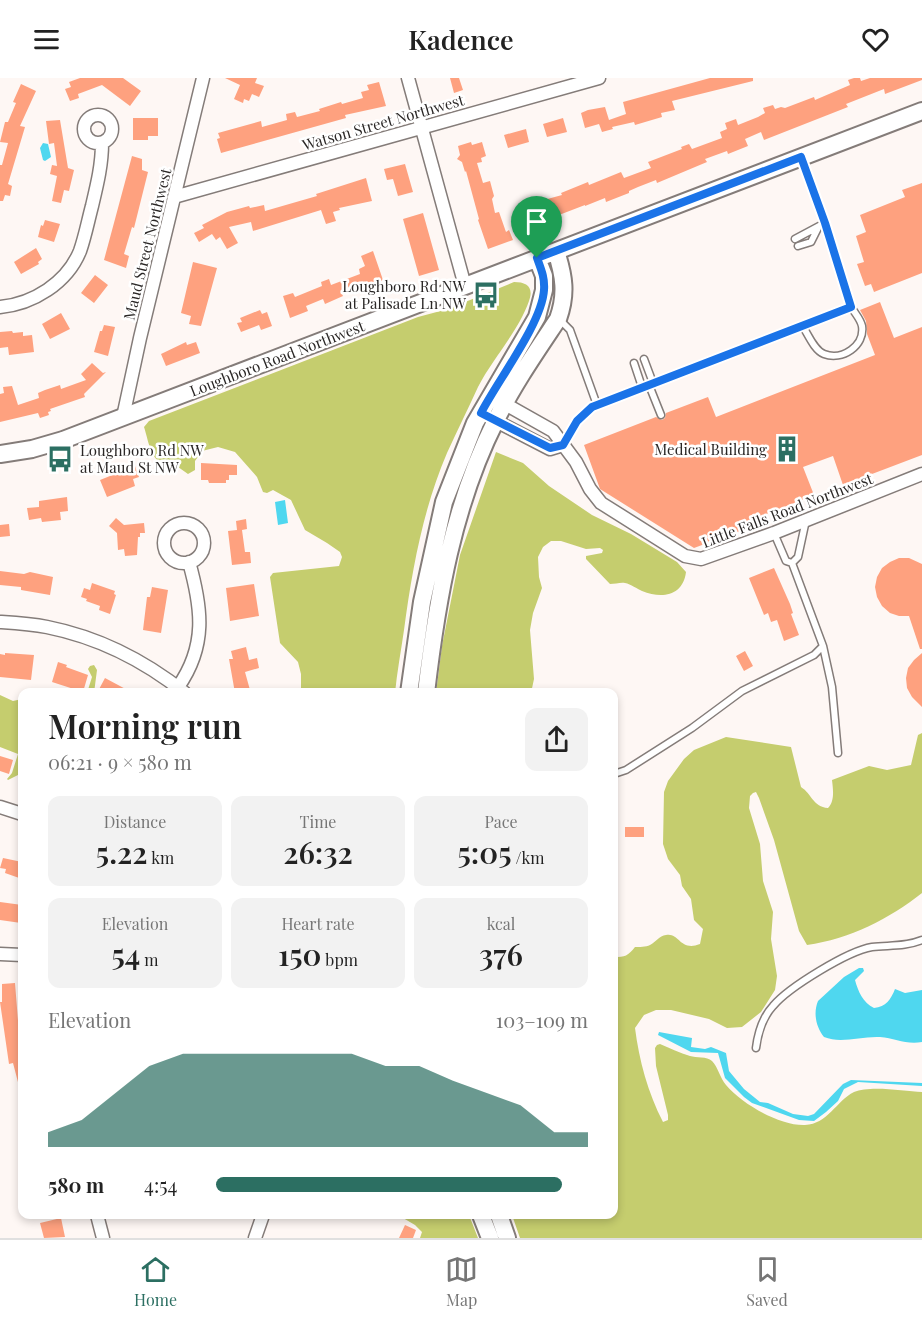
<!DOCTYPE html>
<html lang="en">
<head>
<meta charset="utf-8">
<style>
	body { margin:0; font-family:"Playfair Display",serif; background:#f2f2f2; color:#222; height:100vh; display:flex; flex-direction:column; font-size:22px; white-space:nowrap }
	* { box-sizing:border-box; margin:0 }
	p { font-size:20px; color:#767676 }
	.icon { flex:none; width:33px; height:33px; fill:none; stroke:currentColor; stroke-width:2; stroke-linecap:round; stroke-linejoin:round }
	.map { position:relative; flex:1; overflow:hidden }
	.drawer { position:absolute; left:18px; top:610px; width:600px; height:531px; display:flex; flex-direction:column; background:#fff; border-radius:12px; box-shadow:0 3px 9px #0003 }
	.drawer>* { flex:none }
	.pin { position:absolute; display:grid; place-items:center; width:51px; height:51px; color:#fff; margin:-62px -26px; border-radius:50% 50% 50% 0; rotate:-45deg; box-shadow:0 0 6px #0007 }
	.pin .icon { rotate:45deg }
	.round { display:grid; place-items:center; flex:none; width:63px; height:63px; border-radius:12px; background:#f2f2f2 }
	.headline { display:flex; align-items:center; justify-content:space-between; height:102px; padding:0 30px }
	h1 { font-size:33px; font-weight:600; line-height:45px }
	.metrics { display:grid; grid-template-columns:repeat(3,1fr); gap:9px; height:102px; padding:6px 30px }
	.metrics div { display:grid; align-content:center; border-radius:12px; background:#f2f2f2; text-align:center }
	.metrics b { font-size:30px; font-weight:600 }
	.metrics small { font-size:16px; font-weight:400 }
	.metrics p { font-size:16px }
	.chart { height:168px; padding:12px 30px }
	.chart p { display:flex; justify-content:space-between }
	.chart svg { width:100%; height:108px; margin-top:6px; fill:#2c6f62; opacity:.7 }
	ul { padding:0 30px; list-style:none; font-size:20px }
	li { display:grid; grid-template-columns:96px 72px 1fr; align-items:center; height:45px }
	li i { height:15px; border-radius:8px; background:#2c6f62 }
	header { display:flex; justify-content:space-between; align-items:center; height:78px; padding:0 30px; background:#fff; font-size:27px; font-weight:600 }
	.dock { display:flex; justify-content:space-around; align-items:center; height:84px; border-top:2px solid #e0e0e0; background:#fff; font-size:16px; color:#767676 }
	.dock a { display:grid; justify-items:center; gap:3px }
	.dock .selected { color:#2c6f62 }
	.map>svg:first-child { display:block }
</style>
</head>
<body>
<header><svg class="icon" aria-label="menu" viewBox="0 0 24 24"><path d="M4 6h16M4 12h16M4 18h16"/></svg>Kadence<svg class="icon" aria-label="heart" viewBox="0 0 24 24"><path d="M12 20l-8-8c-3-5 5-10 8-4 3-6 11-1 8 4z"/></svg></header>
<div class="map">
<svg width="922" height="1160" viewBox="0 0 922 1160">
	<rect width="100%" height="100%" fill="#fef7f4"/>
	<path fill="#c5cd6e" d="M514,204C527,204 534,209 529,223C518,254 493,280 478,309C468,331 457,353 447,375C423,431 412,492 404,552C401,573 397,594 395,615H301V596L298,584L280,565L270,499L273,495L339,488L342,479L340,474L327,465L305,452L291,422L273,412L267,415L263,414L257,399L235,374L218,369L202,373L195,383V392L188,396L171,384L162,386C150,379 148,361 144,349L149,343L418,239L448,231Z
		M496,374L523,385L549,408L592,437L631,456L677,484L686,494C683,518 662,521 642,513C637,511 631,506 625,505C621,504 615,506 610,506L586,481V478L602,475L603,472L600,470L586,471L561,463H551L543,469L538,479L539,499L542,510L533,535L530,552L534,601L531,615H436L442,568L460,477Z
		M94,587L97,592L94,615H87L92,599L88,591L90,588Z
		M0,617L13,623L22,621V695L8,702L7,701L12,695L18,676L0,669Z
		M922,655V815C889,841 850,861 807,867L799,853L774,762L759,720L756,714L753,715L750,718L749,730L760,766L763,803L773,834L771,861L777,898L775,912L761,934L742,949L727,950L709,941L671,932H656L644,937L635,950C639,982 648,1015 663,1044L668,1042V1037L656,988L655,970L657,967L660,966C670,970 680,975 690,978C696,980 707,978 712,983C718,989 720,1000 726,1007C742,1026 780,1048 805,1047C828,1046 836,1023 854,1014C870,1007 904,1013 922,1014V1160H520L512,1137H614V879C625,879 628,878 635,869C639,869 646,869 650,867C656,864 659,858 666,857C679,854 680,874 700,866L703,851L694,842L691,821L682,808L680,797L668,781L663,766L664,714L668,703L684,681L694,672L726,659L791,669L801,709C812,716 813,729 828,730C835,723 833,711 832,702L869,688L887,692L911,687L918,657Z
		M398,1137H469L478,1160H420L422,1154L415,1147Z"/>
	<path fill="#4fd7ef" d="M43,65L48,66L51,79L45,83L43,82L40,70Z
		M285,422L288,445L278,447L275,424Z
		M859,890H863L864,893L855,902C858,913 863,925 874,930C886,929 891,921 895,911L905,915L922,912V964C906,967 895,960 880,959C861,958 841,966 824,959C816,949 813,935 818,923L844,899Z
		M659,954L692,960L691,969L705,971L711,969L726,975L729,993L744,1011L760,1024L768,1025L793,1036L808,1038L814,1036L843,1006L851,1002L922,1005V1008L858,1004L844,1011L838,1023L826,1034L814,1043L799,1042L752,1025L744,1019L725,1000L718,975L691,974L658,957Z"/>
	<path fill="#fea17f" d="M80,0H123L141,13L130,28L102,7L78,16L79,20L70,23L65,11L71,9L69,4Z
		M225,0H257L255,5L264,8L259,19L252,16L249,23L244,21L243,25L234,21L240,7Z
		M450,0H459L463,12L454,15Z
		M710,0H753V3L672,23L675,32L661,35L662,39L635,47L634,44L612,49L613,51L602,54L599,46L585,50L581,35L588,32L605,29L609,42L626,36L623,24Z
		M854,0H860L861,3L870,0H922V2L885,16L884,11L846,26L848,29L764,62L761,54L745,61L748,68L728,76L727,73L705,81L707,84L657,105L656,102L638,109L629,113V115L606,124L605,120L585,128V127L559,137V139L553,142L528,149L522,128L562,117L561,115L588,104L589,107L621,94L624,100L651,90L648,84L682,71L681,69L689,66L692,71L722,60L720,54L727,51L725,45L736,41L738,47L758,39L765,35L763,30L773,27L775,31L781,29L785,30L814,19L815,22L850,7L848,2Z
		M379,4L386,28L345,37L346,40L221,75L217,61L220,60L218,55L261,43L262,49L287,42L286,36L295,34L297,39L320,33L319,31L341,24L342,26L363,20L361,14L369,12L367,7Z
		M21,6L36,13L20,48L25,49L8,106L12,108L10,118L5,117L3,123H0V87H2L8,65L0,64L5,44H8L16,25L13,24Z
		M133,40H158V58H148V62H133Z
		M563,40L567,54L547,59L543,46Z
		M60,42L68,90L74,92L69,113L64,112L61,125L52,123L57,98L50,96L52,87L57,88L54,65L49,66L46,43Z
		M526,51L529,64L508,70L504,57Z
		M471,64L472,67L482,64L486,78L481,80L482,84L477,85L483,105L490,103L494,118L492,121L495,135L499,134L506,154L509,152L513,162L488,171L478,142L479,141L466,93L465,94L462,84L457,81L460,77L458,68Z
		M132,78L142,81V92L148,94L134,150L132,149L124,176L129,178L126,190L104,182Z
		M405,86L413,114L398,118L393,101L387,102L384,91Z
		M366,100L372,123L339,130L340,132L333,134L336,143L326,146L321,132L253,153L251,144L229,149L238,165L227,171L220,159L216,162L212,156L199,164L194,155L204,150L202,147L227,134L249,128L250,130L264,127L265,133L317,118L316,116Z
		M922,105V195L874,214L871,206L865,208L857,186L864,184L856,158L866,154L860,137L905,119L902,112Z
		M423,135L439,192L419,198L403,141Z
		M45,142L60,146L54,164L38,159L41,147L43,148Z
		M36,170L42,181L38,184L39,186L21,196L14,184Z
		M373,173L383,202L342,216L343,218L325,226L323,221L306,228L308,233L290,240L283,218L293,215L295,219L322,208L321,204L329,201L331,207L360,196L359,191L365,188L361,178Z
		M193,184L217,190L201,248L189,246L191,238L181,235Z
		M95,197L108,207L94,225L81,215Z
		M880,224L894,260L922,249V377L843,407L833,378L803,389L814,417L754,441L756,447L694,470L600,411L584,367L656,339L662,342L665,340L666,335L708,319L716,339L875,277L867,256L866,243L860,232Z
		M260,232L262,236L267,234L272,248L261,252L259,247L241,254L237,245L242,244L240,240Z
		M61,235L70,251L50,261L42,246Z
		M104,247L115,249L108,278L94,274L100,253H102Z
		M12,253L13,255L23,254V258L32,257L34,274L9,277L8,269L0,270V254Z
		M186,264L187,267L196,264L200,275L166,288L161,276Z
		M92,285L103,295L106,294L84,316L85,319L50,331L51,333L48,334L49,337L40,340L38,335L0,344V316L4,315L3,309L12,308L18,327L39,320L38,315L45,312L60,307L61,311L86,302L81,296Z
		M201,385L237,387V397H229V402H226V405H209L208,402H201Z
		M135,388L139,399L133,401L135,408L107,419L100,402Z
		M67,419L68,433L60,434L61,442L42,444L41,440L29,442L27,430L39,429V423Z
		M116,440L124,447L144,445L145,455H140V459H138L137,477L125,478L124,471L118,472L117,455L109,448Z
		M246,441L247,451L242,452L245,474H250L251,485L232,487L228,453L237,452L236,443Z
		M9,446L10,458L0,459V447Z
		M899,480H909L922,486V571H920L909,538H899L890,535L882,528L877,519L875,509L877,499L882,490L890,484Z
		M774,490L790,526L793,535L791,536L799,557L784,563L777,542L771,544L768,535L764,537L749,500Z
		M0,493L24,496L30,494L53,499L50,517L21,512V509L0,507Z
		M92,505L115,513L114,516L116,517L110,536L99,532L100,528L86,523L87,521L81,519L84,510L90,512Z
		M254,506L259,538L230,543L226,510Z
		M152,509L168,512L161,555L143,552L147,519H150Z
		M246,569L249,582L257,580L259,590L245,594L250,612L245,615H235L229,581H233L231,573Z
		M745,573L753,588L744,593L736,578Z
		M5,575L34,577L31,602L0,599V576L5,577Z
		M922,575V629L912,619L907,610L906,600L908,590L914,582Z
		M58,584L67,587L66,589L88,597L83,614L52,604Z
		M105,600L133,615H97Z
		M0,678L13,682L9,696L0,693Z
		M625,749H644V759H625Z
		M3,780L22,784V801L5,795L6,791L0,790Z
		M0,824L22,827L21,845L0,842Z
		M15,905L19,955L22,954V1008H19L13,985L9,986L0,924H2V906Z
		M61,1140L65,1159L44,1160L40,1145Z
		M405,1147L416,1152L413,1160H399Z"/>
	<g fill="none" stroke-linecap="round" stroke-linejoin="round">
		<g stroke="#847c79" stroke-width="9">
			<path id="service" d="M801,79C808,101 817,123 825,144C834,171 841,198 849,224C852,233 860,239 862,248C865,268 842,283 824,276C814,272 808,256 802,247
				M795,161L825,145
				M798,168L811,164L818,150
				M559,241L570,252L597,327
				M644,281L653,305
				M634,285L642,309
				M649,307L661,337
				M563,367L577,343L592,329L851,229
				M774,455L786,483L792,485L798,479L806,442
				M823,568L832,609L838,675
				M614,696L626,692L692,650L742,613L814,577L823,568L792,485
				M756,970C758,954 762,940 773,928C789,909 848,873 872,869C889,867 905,869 922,862"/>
		</g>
		<g stroke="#847c79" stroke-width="15">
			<path id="minor" d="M408,0L465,208
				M84 51a14 14 0 1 1 28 0a14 14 0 1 1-28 0Z
				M174,119L599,0
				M0,229C33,226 67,205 80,173C85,159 88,143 92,128C97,107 102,87 102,65
				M498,322L553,353L576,384L590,411L601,425L685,478L701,481L774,455L922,396
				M123,339L140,260L203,0
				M490,340L550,371L563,367
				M164 465a20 20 0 1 1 40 0a20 20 0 1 1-40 0Z
				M0,544C15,545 31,546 47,549C97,559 145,583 185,615
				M178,609C207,568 202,530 189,484
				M0,729L22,736
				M0,876L22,877
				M97,1137L103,1160
				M255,1160L263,1137"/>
		</g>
		<g stroke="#847c79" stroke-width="20">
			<path id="secondary" d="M0,376L32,371L63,362L922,33
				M409,615L422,524L444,424L475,345L537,239L544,212V198L537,180
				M426,615C437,521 453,427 496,342C513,307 536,274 558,241C567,216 564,198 556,173
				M481,1137L490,1160
				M499,1137L507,1160"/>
		</g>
		<use href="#service" stroke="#fff" stroke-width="6"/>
		<use href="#minor" stroke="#fff" stroke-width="12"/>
		<use href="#secondary" stroke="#fff" stroke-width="16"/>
	</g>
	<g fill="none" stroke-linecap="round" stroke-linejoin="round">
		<g stroke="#fff" stroke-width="12">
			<path id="route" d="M801,79L825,145L851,229L592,329L577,343L563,367L550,370L481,335C498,302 542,245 544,212C545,200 541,191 537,180Z"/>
		</g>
		<use href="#route" stroke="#1a73e8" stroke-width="8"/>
	</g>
	<defs>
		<g id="bus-bare" transform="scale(2.07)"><path d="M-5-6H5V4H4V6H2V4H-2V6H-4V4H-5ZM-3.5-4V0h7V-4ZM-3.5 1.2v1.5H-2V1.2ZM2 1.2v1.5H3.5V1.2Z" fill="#2c6f62" stroke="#fff" stroke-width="2.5" paint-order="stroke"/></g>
		<g id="building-bare" transform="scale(2.07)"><path d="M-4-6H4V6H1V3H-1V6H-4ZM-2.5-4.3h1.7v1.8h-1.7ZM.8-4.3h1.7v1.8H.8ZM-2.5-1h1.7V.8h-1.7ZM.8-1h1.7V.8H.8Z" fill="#2c6f62" stroke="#fff" stroke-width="2.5" paint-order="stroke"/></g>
	</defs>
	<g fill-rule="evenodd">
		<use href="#bus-bare" x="486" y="217"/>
		<use href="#building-bare" x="787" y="371"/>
		<use href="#bus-bare" x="60" y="381"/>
	</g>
	<g text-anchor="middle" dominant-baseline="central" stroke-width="5" stroke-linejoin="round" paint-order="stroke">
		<g font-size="15" fill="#2a2726" stroke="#fff">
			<text transform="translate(383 44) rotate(-16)">Watson Street Northwest</text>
			<text transform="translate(147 166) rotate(-76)">Maud Street Northwest</text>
			<text transform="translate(277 280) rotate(-21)">Loughboro Road Northwest</text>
			<text transform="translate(787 432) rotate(-21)">Little Falls Road Northwest</text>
		</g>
		<g font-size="15" fill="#2a2726" stroke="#fff" text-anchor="end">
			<text x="466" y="208">Loughboro Rd NW<tspan x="466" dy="17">at Palisade Ln NW</tspan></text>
			<text x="767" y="371">Medical Building</text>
			<text x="80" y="372" text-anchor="start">Loughboro Rd NW<tspan x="80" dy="17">at Maud St NW</tspan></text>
		</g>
	</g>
</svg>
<div class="pin" style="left:537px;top:180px;background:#1e9e55"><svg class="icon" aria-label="arrive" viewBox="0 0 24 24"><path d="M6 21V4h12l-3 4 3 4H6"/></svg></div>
<section class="drawer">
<div class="headline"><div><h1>Morning run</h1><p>06:21 · 9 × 580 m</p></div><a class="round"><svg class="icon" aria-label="share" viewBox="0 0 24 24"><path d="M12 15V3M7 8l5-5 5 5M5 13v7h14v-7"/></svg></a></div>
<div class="metrics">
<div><p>Distance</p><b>5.22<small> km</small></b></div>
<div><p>Time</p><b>26:32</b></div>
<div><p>Pace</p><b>5:05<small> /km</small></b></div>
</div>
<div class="metrics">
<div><p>Elevation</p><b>54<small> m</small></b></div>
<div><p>Heart rate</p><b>150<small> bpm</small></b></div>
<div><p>kcal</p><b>376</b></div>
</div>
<div class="chart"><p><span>Elevation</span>103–109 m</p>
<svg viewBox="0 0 160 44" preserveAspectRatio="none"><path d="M0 44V38L10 33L20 22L30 11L40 6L50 6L60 6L70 6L80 6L90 6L100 11L110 11L120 17L130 22L140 27L150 38L160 38V44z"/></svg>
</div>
<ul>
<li><b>580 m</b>4:54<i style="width:93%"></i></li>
</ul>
</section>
</div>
<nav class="dock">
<a class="selected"><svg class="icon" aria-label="home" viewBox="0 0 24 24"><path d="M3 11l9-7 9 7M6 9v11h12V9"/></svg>Home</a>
<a><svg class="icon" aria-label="map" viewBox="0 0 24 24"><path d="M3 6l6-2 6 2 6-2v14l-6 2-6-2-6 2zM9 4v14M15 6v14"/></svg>Map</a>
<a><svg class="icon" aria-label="saved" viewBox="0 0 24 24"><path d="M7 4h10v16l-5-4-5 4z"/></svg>Saved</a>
</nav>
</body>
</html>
